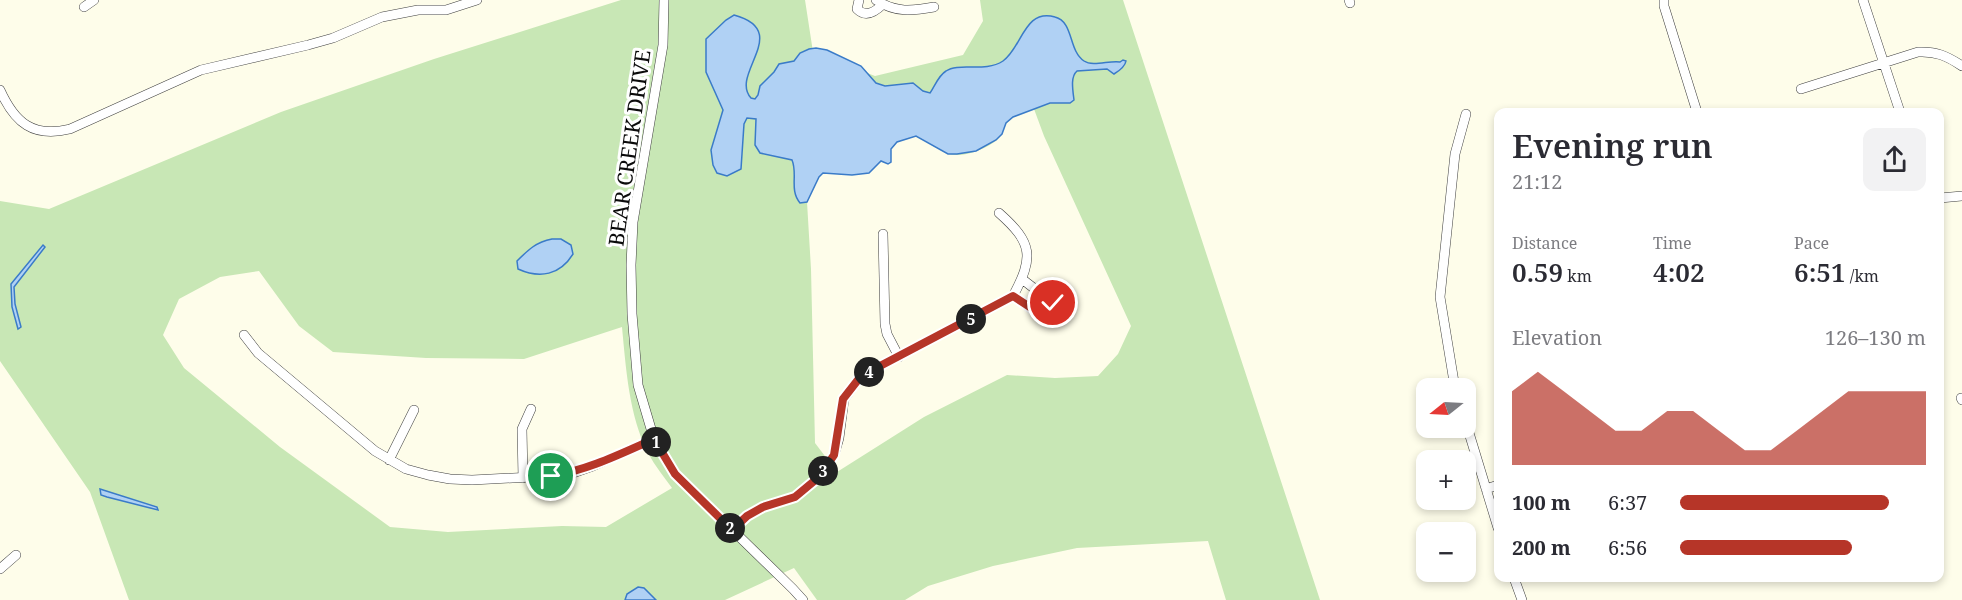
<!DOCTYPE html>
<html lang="en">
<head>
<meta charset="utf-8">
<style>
	body { margin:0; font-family:"Noto Serif",serif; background:#f2f2f3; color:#2b2b33; height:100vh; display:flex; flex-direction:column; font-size:22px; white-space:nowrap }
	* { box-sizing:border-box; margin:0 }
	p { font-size:20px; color:#7c7c81 }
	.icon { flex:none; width:33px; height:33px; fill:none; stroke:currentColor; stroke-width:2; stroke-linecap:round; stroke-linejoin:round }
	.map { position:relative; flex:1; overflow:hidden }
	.sheet { position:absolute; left:1494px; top:108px; width:450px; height:474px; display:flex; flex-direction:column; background:#fff; border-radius:12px; box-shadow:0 3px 9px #0003 }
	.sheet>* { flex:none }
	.needle { width:39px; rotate:252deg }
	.tools { position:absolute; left:1416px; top:378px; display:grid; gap:12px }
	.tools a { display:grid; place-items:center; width:60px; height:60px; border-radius:12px; background:#fff; box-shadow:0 3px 9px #0003; font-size:30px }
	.pin { position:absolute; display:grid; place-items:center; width:51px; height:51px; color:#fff; margin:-26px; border:3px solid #fff; border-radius:50%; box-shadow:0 2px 6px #0007 }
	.km { position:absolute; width:30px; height:30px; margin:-15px; border-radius:50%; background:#222; color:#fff; font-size:16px; line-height:30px; text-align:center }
	.round { display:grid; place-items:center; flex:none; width:63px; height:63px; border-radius:12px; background:#f2f2f3 }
	.overview { display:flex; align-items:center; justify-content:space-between; height:102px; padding:0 18px }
	h1 { font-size:33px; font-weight:600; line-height:45px }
	.stats { display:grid; grid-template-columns:repeat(3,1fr); gap:9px; height:102px; padding:6px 18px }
	.stats div { display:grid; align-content:center }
	.stats b { font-size:26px; font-weight:600 }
	.stats small { font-size:16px; font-weight:400 }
	.stats p { font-size:16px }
	.chart { height:168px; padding:12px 18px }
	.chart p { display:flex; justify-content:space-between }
	.chart svg { width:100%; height:108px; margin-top:6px; fill:#b63528; opacity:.7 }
	ul { padding:0 18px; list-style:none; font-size:20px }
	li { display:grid; grid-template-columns:96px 72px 1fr; align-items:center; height:45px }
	li i { height:15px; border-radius:8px; background:#b63528 }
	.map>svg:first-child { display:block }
</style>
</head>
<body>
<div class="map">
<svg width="1962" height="600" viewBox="0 0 1962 600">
	<rect width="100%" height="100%" fill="#fefdea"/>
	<path fill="#c8e7b5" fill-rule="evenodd" d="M621,0H805L813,52L875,76L963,55L983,21L980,0H1123L1320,600H1226L1208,541L1077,548L993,566L928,586L905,600H817L794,568L725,600H129L90,492L0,361V201L49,209L281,112L434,59ZM1034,109L1044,136L1131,326L1118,354L1098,376L1055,378L1007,375L924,417L837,472L815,443L811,269L807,202L819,177L823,173L852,175L869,173L881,161L888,164L891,162V149L897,142L916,136C926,141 940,151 949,154C964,158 986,149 997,140C1002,135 1002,129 1006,124C1012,115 1025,112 1034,109ZM259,271L299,326L333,352L426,358L524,359L622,327C626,369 629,415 648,453C655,466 664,477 672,488L606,527L562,526L448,532L390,527L280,447L184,368L163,335L179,299L220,277Z"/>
	<path fill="#b0d1f4" stroke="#3a7bc8" stroke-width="1.5" d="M734,15C793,31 729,74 751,98L755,99L758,95L760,86L774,72L779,64L794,61L800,53L809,49L816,48L827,50L861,66L876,83L885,86L913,83L923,91L930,93C935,86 938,76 946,71C959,62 985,73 1003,61C1022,48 1024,8 1055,17C1074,22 1068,50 1084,61C1093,67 1110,60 1120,62L1123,60L1126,61C1125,67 1119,71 1114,74L1107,69L1077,71C1070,77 1073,91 1074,100L1070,103H1050L1013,117L1006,123L1002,134L996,140L976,151L957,154H948L916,136L897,142L891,149V162L888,164L881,161L869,173L852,175L823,173L819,177L807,202L800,203C789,190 798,174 792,160L760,153L755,145L756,119L747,118L744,124L741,169L727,176L717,173L713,165L711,150L723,110L706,72V39L726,20Z
		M552,239H561L571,245L573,254C560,275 540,279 518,269L517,261C528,250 536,242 552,239Z
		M43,245L45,247L14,287L15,304L21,327L18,329L12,307L11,284Z
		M100,489L157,507L158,510L107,497L101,495Z
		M638,587L644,588L656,600H625L627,594Z"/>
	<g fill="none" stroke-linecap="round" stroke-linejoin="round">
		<g stroke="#3e3e3e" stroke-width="10">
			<path id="minor" d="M664,0L663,45L633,222L631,265L632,314L638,385L654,439L675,474L793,589L803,600
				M859,0L857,9C866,18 875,12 883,4
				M876,0C896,13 912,11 934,7
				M1349,0L1350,3
				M1664,0V6L1697,112
				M1863,0L1900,112
				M84,7L94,0
				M1801,89L1918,52C1936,51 1947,56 1962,66
				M0,90C15,123 33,138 70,129L201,70L308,45L333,38L382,17L418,10H446L477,0
				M1940,198L1962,196
				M883,234L885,324L887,334L899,357
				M1013,296C1024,303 1040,318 1053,313L1055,308L1053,303L1022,279
				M244,335L258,353L375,451L406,469L428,475L450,479L472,480L551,476L573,473L593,466L654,439
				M1455,388L1440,297L1455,154L1466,114
				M1961,398L1962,400
				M1466,423L1498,528
				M389,460L414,410
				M523,478L522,429L531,409
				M1486,489L1498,485
				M732,530L747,516L763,507L795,497L819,477L834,455L839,438L844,399L861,376L1013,296C1034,257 1033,243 999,213
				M0,569L16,555
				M1514,578L1522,600"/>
		</g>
		<use href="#minor" stroke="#fff" stroke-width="9"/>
	</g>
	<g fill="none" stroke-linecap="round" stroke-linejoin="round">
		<g stroke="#fff" stroke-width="12">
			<path id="route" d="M551,476C588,470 620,454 654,439L675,474L732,530L747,516L763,507L795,497L819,477L834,455L843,399L861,376L1013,296L1039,313L1048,315L1053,313L1054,308L1053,303"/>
		</g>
		<use href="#route" stroke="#b63528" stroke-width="8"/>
	</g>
	<g text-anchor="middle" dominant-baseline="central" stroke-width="6" stroke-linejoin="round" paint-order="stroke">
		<g font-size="21" fill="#0b0b0b" stroke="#fff">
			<text transform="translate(629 148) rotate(-82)">BEAR CREEK DRIVE</text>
		</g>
	</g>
</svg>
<div class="tools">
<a><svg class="needle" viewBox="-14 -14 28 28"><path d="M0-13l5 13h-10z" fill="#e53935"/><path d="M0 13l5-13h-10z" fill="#7c7c81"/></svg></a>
<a>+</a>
<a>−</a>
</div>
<div class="pin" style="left:551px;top:476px;background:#1e9e55"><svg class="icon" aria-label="arrive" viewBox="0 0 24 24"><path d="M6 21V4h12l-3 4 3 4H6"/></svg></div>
<div class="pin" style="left:1053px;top:303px;background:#d93025"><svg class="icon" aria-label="check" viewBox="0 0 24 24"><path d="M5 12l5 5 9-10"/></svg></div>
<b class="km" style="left:656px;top:442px">1</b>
<b class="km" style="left:730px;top:528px">2</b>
<b class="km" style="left:823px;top:471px">3</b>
<b class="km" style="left:869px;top:372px">4</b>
<b class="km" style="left:971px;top:319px">5</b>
<section class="sheet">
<div class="overview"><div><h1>Evening run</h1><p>21:12</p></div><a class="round"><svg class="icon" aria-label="share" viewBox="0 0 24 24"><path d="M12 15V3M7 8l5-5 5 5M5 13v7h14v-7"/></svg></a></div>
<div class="stats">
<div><p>Distance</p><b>0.59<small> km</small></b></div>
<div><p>Time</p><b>4:02</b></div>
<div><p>Pace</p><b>6:51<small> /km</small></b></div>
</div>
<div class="chart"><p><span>Elevation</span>126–130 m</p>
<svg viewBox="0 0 160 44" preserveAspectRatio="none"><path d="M0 44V14L10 6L20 14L30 22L40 30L50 30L60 22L70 22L80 30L90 38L100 38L110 30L120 22L130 14L140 14L150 14L160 14V44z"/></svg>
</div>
<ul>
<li><b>100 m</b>6:37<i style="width:85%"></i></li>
<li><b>200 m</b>6:56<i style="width:70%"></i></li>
</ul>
</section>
</div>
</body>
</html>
